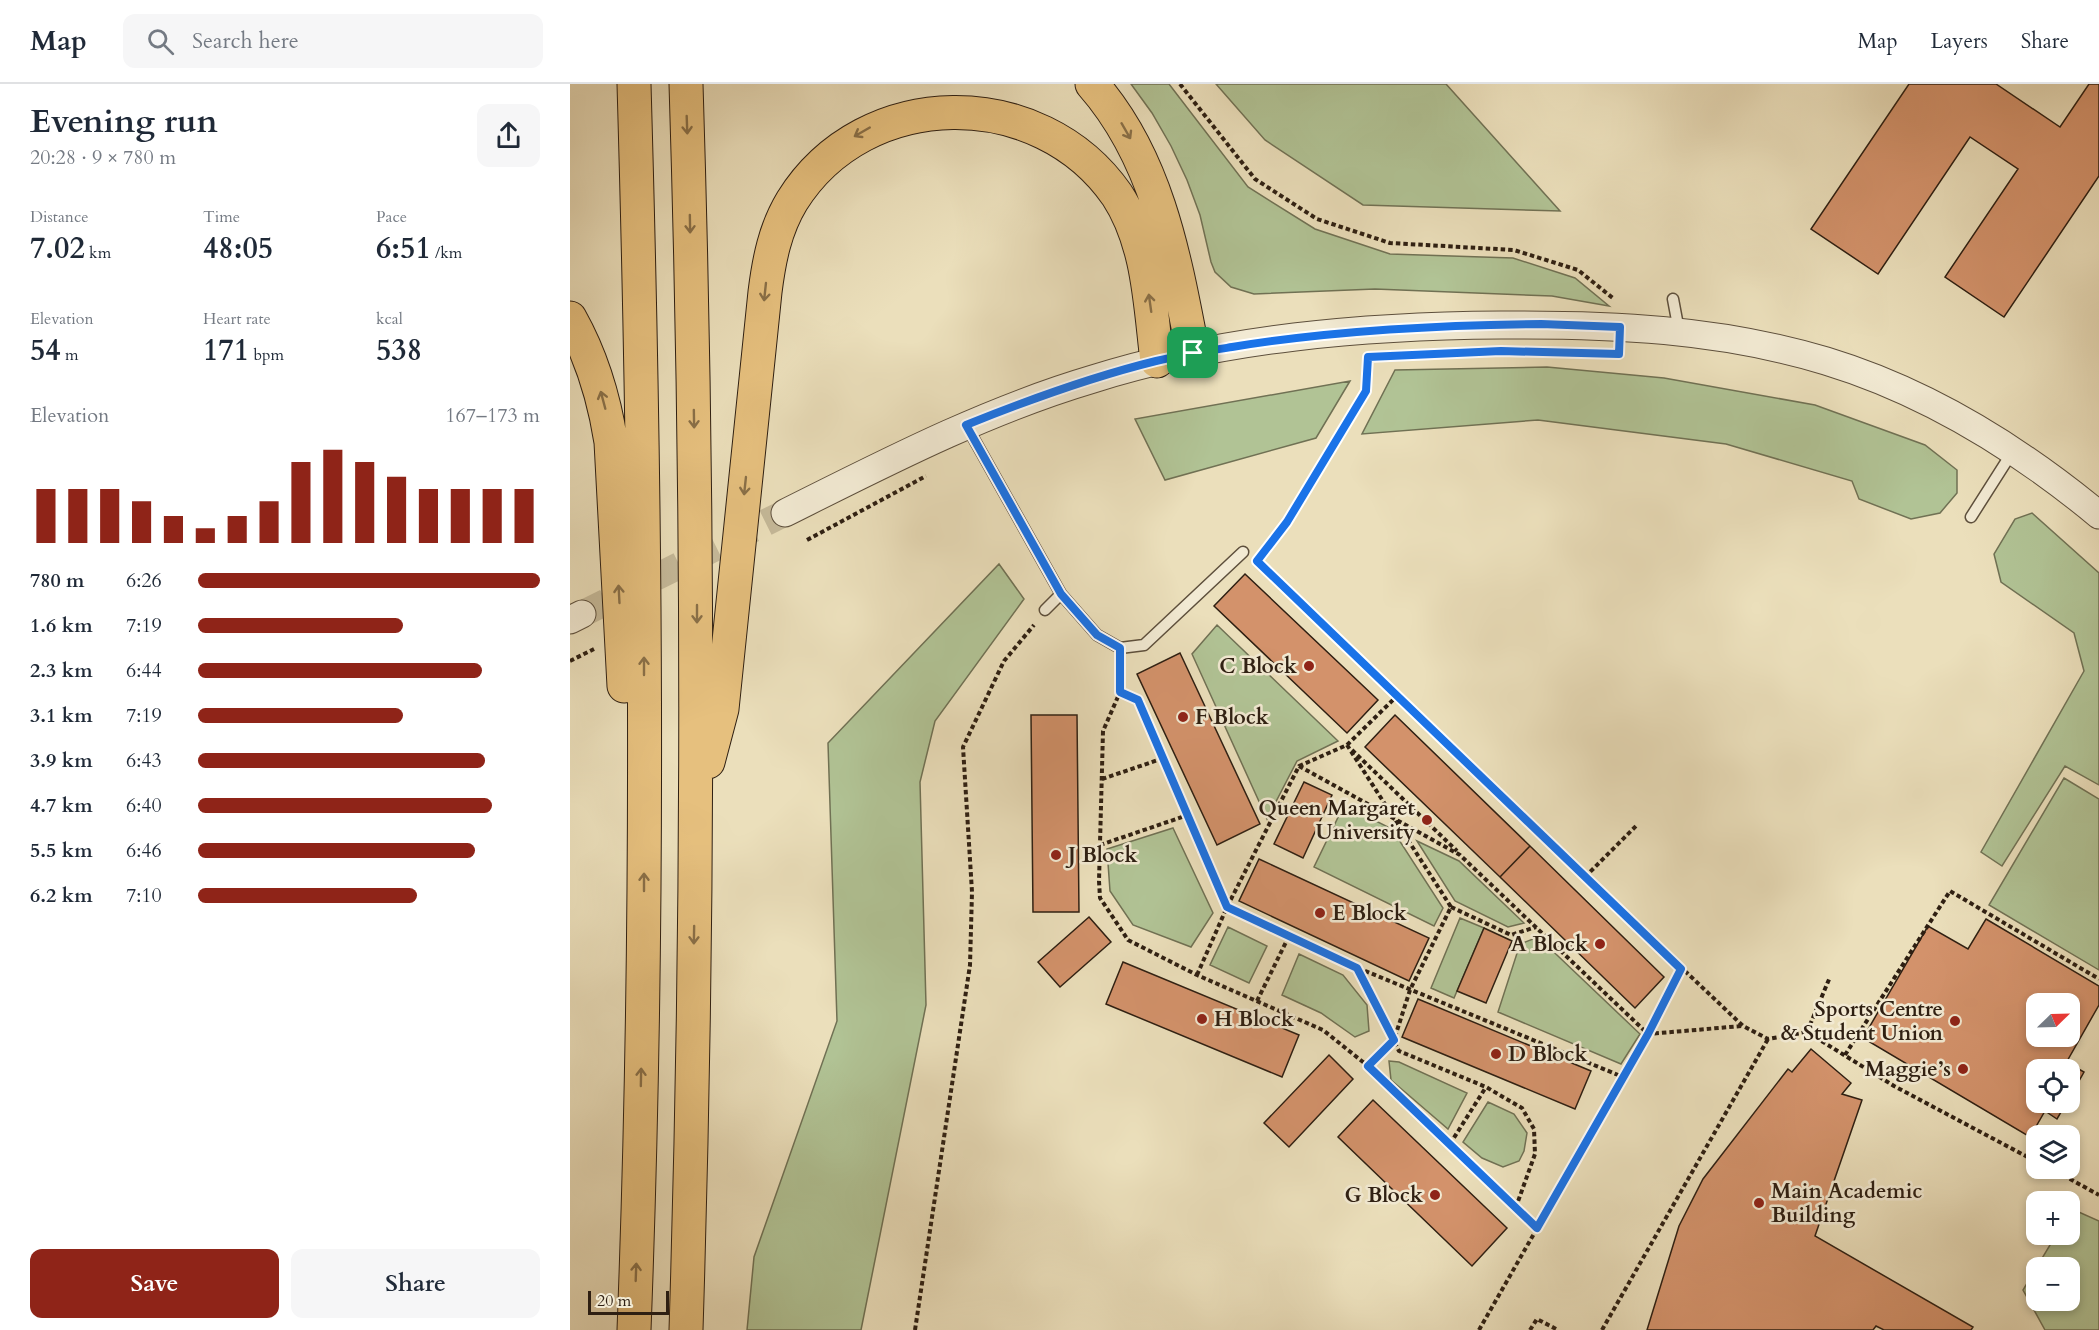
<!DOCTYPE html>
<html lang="en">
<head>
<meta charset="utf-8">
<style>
	body { margin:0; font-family:Cardo,serif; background:#f6f6f7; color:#1f2937; height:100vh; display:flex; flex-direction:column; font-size:22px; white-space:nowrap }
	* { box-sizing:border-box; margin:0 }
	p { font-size:20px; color:#747a83 }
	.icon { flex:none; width:33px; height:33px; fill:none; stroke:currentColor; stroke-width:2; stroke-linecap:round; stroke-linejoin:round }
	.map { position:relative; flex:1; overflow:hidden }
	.drawer { display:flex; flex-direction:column; background:#fff; width:570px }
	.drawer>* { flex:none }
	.needle { width:39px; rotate:67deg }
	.fabs { position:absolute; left:1456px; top:909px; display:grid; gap:12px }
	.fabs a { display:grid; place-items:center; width:54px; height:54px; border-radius:12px; background:#fff; box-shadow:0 3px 9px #0003; font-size:30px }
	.scale { position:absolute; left:18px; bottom:15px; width:81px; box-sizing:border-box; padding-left:6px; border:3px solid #2e1f12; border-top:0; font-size:16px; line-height:21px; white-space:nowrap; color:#2e1f12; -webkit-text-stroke:4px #f2ead3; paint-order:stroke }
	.pin { position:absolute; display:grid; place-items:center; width:51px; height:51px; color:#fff; margin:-26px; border-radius:12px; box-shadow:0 3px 9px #0006 }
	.round { display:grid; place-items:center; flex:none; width:63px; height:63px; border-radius:12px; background:#f6f6f7 }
	.summary { display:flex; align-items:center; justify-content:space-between; height:102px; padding:0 30px }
	h1 { font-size:33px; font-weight:800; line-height:45px }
	.figures { display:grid; grid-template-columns:repeat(3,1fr); gap:9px; height:102px; padding:6px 30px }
	.figures div { display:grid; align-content:center }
	.figures b { font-size:30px; font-weight:800 }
	.figures small { font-size:16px; font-weight:400 }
	.figures p { font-size:16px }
	.chart { height:168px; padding:12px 30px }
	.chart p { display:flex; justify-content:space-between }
	.chart svg { width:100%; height:108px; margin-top:6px; stroke:#8f2418; stroke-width:6 }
	.primary-button { display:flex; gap:12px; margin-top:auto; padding:12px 30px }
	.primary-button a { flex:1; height:69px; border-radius:12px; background:#8f2418; color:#fff; font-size:24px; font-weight:800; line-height:69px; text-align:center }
	.primary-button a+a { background:#f6f6f7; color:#1f2937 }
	ul { padding:0 30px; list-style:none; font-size:20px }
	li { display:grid; grid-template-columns:96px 72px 1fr; align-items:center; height:45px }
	li i { height:15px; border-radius:8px; background:#8f2418 }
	header { display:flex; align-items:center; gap:36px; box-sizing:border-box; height:84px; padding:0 30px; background:#fff; border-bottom:2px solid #e0e1e3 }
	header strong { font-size:28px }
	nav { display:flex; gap:33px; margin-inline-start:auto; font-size:21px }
	.search { width:420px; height:54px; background:#f6f6f7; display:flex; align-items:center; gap:15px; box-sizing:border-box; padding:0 21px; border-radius:12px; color:#747a83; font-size:22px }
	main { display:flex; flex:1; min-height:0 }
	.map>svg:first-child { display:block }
</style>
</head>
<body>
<header>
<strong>Map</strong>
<div class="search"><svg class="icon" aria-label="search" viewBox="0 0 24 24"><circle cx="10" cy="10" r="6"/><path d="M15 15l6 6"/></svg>Search here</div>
<nav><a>Map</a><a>Layers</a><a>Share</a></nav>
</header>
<main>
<section class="drawer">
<div class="summary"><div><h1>Evening run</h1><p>20:28 · 9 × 780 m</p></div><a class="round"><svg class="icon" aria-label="share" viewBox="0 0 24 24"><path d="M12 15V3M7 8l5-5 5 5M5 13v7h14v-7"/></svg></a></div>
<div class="figures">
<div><p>Distance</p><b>7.02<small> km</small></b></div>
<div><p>Time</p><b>48:05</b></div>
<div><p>Pace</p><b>6:51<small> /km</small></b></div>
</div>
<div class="figures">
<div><p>Elevation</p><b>54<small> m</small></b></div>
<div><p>Heart rate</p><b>171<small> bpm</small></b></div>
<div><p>kcal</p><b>538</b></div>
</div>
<div class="chart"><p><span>Elevation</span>167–173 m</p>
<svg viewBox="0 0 160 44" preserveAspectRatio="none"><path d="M5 44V22M15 44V22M25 44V22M35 44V27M45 44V33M55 44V38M65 44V33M75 44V27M85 44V11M95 44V6M105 44V11M115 44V17M125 44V22M135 44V22M145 44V22M155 44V22"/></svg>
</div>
<ul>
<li><b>780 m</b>6:26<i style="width:100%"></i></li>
<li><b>1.6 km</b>7:19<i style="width:60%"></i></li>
<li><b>2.3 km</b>6:44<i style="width:83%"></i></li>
<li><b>3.1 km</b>7:19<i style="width:60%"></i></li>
<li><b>3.9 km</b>6:43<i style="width:84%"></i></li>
<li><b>4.7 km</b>6:40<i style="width:86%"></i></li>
<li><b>5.5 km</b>6:46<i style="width:81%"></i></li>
<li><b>6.2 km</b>7:10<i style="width:64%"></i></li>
</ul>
<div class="primary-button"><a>Save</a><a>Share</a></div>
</section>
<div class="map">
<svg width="1529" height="1246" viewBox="0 0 1529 1246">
	<rect width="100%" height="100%" fill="#ebdfbb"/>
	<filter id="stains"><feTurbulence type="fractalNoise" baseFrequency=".00333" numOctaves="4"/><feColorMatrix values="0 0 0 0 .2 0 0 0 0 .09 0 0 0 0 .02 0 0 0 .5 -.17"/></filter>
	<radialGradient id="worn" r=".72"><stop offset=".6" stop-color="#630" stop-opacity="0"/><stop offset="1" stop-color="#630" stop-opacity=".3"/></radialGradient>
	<path fill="#b1c395" stroke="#707154" stroke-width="1.5" fill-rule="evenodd" d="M561,0H599L678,103L745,145L820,170L943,174L1005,194L1039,222L982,212L805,205L684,210L661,203L645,188L641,178L630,131L617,96L601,62L582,29Z
		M646,0H876L990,127L793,121L695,56Z
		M977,283L1094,294L1245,321L1355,361L1387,386V409L1370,429L1341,435L1289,415L1282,397L1156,360L968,336L792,350L825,286Z
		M780,297L746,354L595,396L565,335Z
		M1462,429L1529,489V701L1495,682L1432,782L1411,768L1514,587L1504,549L1431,498L1424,470L1445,435Z
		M429,480L454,515L365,637L350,698L356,921L291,1246H177L184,1173L267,937L258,659Z
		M647,541L768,657L727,677L697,735L622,570Z
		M1494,694L1529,715V886L1419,821Z
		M774,721L822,745L873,824L864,842L744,783Z
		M603,744L643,829L621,863L563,841L540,807L537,765Z
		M847,757L889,777L954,839L938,843L885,817Z
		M890,834L914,844L884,914L861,904Z
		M658,843L697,862L679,899L640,881Z
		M968,853L1070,950L1051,980L928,928L950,860Z
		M729,870L773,891L797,921L799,947L785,953L751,929L712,911Z
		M819,977L829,978L897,1009L878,1045L821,996Z
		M918,1018L944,1030L957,1049L954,1067L949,1077L933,1083L912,1074L893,1058Z
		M1502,1125L1529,1137V1246H1475L1453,1206L1486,1151L1500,1150ZM1467,1184H1500V1216H1467Z"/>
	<path fill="#d3926b" stroke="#2e1f12" stroke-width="1.5" fill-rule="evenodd" d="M1339,0H1426L1490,43L1519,0H1529V92L1434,233L1375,193L1448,85L1400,53L1308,190L1241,145Z
		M675,490L808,616L777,649L644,522Z
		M610,569L690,740L647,761L567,590Z
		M461,631H507L509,828H463Z
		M825,631L960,762L930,793L795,663Z
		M734,698L762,711L733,774L704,760Z
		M960,762L1094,893L1065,924L930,793Z
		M689,775L859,854L839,897L669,817Z
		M519,833L541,858L490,903L468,878Z
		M1416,835L1529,902V921L1492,986H1467V1018H1497L1487,1035L1475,1027L1460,1053L1293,954L1358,842L1398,865ZM1467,920H1500V952H1467Z
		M914,844L942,857L916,919L887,907Z
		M553,878L729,951L712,993L536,920Z
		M848,915L1021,987L1005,1025L832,953Z
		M1241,965L1281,999L1272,1010L1292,1016L1245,1152L1403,1243L1401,1246H1314L1306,1242L1303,1246H1077L1109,1142L1133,1095L1218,985L1222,988Z
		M759,971L783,995L719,1063L694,1039Z
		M1500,980L1514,988L1500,1013V986H1497Z
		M803,1016L937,1144L902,1182L768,1053Z"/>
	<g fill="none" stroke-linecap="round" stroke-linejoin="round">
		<path stroke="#c5b999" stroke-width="27" stroke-dasharray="27 14" stroke-linecap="butt" d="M12,530L215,429"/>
		<g stroke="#5d4f3c" stroke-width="13">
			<path id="service" d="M1103,215L1109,247
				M396,341L491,510L527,551L550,564L574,561L673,468
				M1401,433L1443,367
				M475,526L491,510"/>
		</g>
		<g stroke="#5d4f3c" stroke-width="29">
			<path id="tertiary" d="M215,429C315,379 415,327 523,295C654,254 794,242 931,241C1041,240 1150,245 1256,277C1358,308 1448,364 1529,431
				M0,536L12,530"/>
		</g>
		<g stroke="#2e1f12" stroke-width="35">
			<path id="primary" d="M522,0C588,75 605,175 623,269
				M0,234C22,273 34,313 41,358L54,602
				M138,678L152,625L195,208C199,176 205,145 222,117C295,0 470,0 547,111C579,160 580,220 587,277
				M64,1246C80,831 76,415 64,0
				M116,1246C129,831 129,415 116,0"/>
		</g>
		<path stroke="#2e1f12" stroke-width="4" stroke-dasharray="4.5 3" stroke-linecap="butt" d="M610,0L685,95L747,135L820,159L944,166L1008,186L1044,215
			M237,456L356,392
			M692,471L717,438L797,307L799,281L798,273
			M687,477L826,613L1173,942L1198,955L1237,948L1324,1002L1467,1078
			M0,577L24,565
			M550,583V608L533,647L529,797L530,814L558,856L627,891L753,946L798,982L967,1144
			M550,608L569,616L657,823L787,884L829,967L916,1003L952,1024L964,1045L965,1070L946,1123
			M777,661L881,823L840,906L824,956L798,982
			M782,666L887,767
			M729,682L890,771L1078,950L1172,942
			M532,695L594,674
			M530,761L618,731
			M1015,793L1067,741
			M881,823L941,851L966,843
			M788,884L1053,993
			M627,891L657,823L729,682L777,661L826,613
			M687,917L719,852
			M1237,948L1260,893
			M1275,971L1380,807L1529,895
			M880,1060L916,1003
			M1480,1084L1529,1111
			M345,1246L400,881L402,808L393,663L434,577L464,541
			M909,1246L1078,950L1111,884
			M960,1246L967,1235L988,1246
			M1032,1246L1198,955"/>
		<use href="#service" stroke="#f2ead3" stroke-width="10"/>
		<use href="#tertiary" stroke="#f2ead3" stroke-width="27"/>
		<use href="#primary" stroke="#e6c07e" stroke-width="33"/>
	</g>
	<defs><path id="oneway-shaft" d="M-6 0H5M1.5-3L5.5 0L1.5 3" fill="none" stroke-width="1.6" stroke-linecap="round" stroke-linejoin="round" transform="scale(1.5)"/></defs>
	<g stroke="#8a7048">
		<use href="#oneway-shaft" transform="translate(117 41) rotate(88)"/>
		<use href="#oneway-shaft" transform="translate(556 47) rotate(60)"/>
		<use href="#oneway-shaft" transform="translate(292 48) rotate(150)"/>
		<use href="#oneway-shaft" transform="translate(120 140) rotate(89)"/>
		<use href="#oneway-shaft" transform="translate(195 208) rotate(96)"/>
		<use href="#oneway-shaft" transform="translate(580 219) rotate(-98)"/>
		<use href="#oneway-shaft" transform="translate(33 316) rotate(-105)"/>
		<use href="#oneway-shaft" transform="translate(124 335) rotate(89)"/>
		<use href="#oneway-shaft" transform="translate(175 402) rotate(96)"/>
		<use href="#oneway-shaft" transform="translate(49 510) rotate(-93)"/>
		<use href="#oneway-shaft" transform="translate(127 530) rotate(90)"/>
		<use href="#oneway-shaft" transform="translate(74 582) rotate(-90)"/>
		<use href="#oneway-shaft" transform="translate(74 798) rotate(-90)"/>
		<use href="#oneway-shaft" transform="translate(124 851) rotate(91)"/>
		<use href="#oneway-shaft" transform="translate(71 993) rotate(-89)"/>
		<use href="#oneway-shaft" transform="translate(66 1188) rotate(-88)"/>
	</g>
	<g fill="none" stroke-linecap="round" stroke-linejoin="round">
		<g stroke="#fff" stroke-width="12">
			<path id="route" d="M971,240L1050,243L1049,270L931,267L798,273L796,307L717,438L687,477L1111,885L1078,950L967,1144L798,982L824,956L787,884L657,823L568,616L550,608V564L527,551L491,510L396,341C458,316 521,293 586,277C611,271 637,267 662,263C765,246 868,241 971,240Z"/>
		</g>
		<use href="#route" stroke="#1a73e8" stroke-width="8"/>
	</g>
	<g fill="#8f2418" stroke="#f2ead3" stroke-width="2">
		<circle cx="739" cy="582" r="6"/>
		<circle cx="613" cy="633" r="6"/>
		<circle cx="857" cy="736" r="6"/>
		<circle cx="486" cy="771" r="6"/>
		<circle cx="750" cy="829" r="6"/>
		<circle cx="1030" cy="860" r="6"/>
		<circle cx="632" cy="935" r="6"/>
		<circle cx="1385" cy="937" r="6"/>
		<circle cx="926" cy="970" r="6"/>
		<circle cx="1393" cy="985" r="6"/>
		<circle cx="865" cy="1111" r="6"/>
		<circle cx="1189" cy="1119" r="6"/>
	</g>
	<g text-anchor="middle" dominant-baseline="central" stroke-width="5" stroke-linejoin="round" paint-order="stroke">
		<g font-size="21" font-weight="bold" fill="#2e1f12" stroke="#f2ead3" text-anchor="end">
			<text x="727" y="582">C Block</text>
			<text x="625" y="633" text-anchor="start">F Block</text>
			<text x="845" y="724">Queen Margaret<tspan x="845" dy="24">University</tspan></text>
			<text x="498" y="771" text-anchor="start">J Block</text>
			<text x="762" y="829" text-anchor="start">E Block</text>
			<text x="1018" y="860">A Block</text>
			<text x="1373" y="925">Sports Centre<tspan x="1373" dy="24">&amp; Student Union</tspan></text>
			<text x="644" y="935" text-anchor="start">H Block</text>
			<text x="938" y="970" text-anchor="start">D Block</text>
			<text x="1381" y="985">Maggie’s</text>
			<text x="1201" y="1107" text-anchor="start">Main Academic<tspan x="1201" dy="24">Building</tspan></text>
			<text x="853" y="1111">G Block</text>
		</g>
	</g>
	<rect width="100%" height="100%" filter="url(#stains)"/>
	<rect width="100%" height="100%" fill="url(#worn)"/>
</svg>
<div class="fabs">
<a><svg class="needle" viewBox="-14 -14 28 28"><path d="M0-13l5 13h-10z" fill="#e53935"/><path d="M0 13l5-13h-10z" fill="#747a83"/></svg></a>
<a><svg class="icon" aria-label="locate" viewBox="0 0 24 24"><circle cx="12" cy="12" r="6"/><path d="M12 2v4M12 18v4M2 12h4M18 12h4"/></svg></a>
<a><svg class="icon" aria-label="layers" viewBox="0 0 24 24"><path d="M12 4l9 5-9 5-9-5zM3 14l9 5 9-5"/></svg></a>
<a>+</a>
<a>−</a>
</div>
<div class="scale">20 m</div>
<div class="pin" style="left:623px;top:269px;background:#1e9e55"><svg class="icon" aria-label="arrive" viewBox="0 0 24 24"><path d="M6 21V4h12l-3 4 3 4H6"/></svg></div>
</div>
</main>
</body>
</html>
